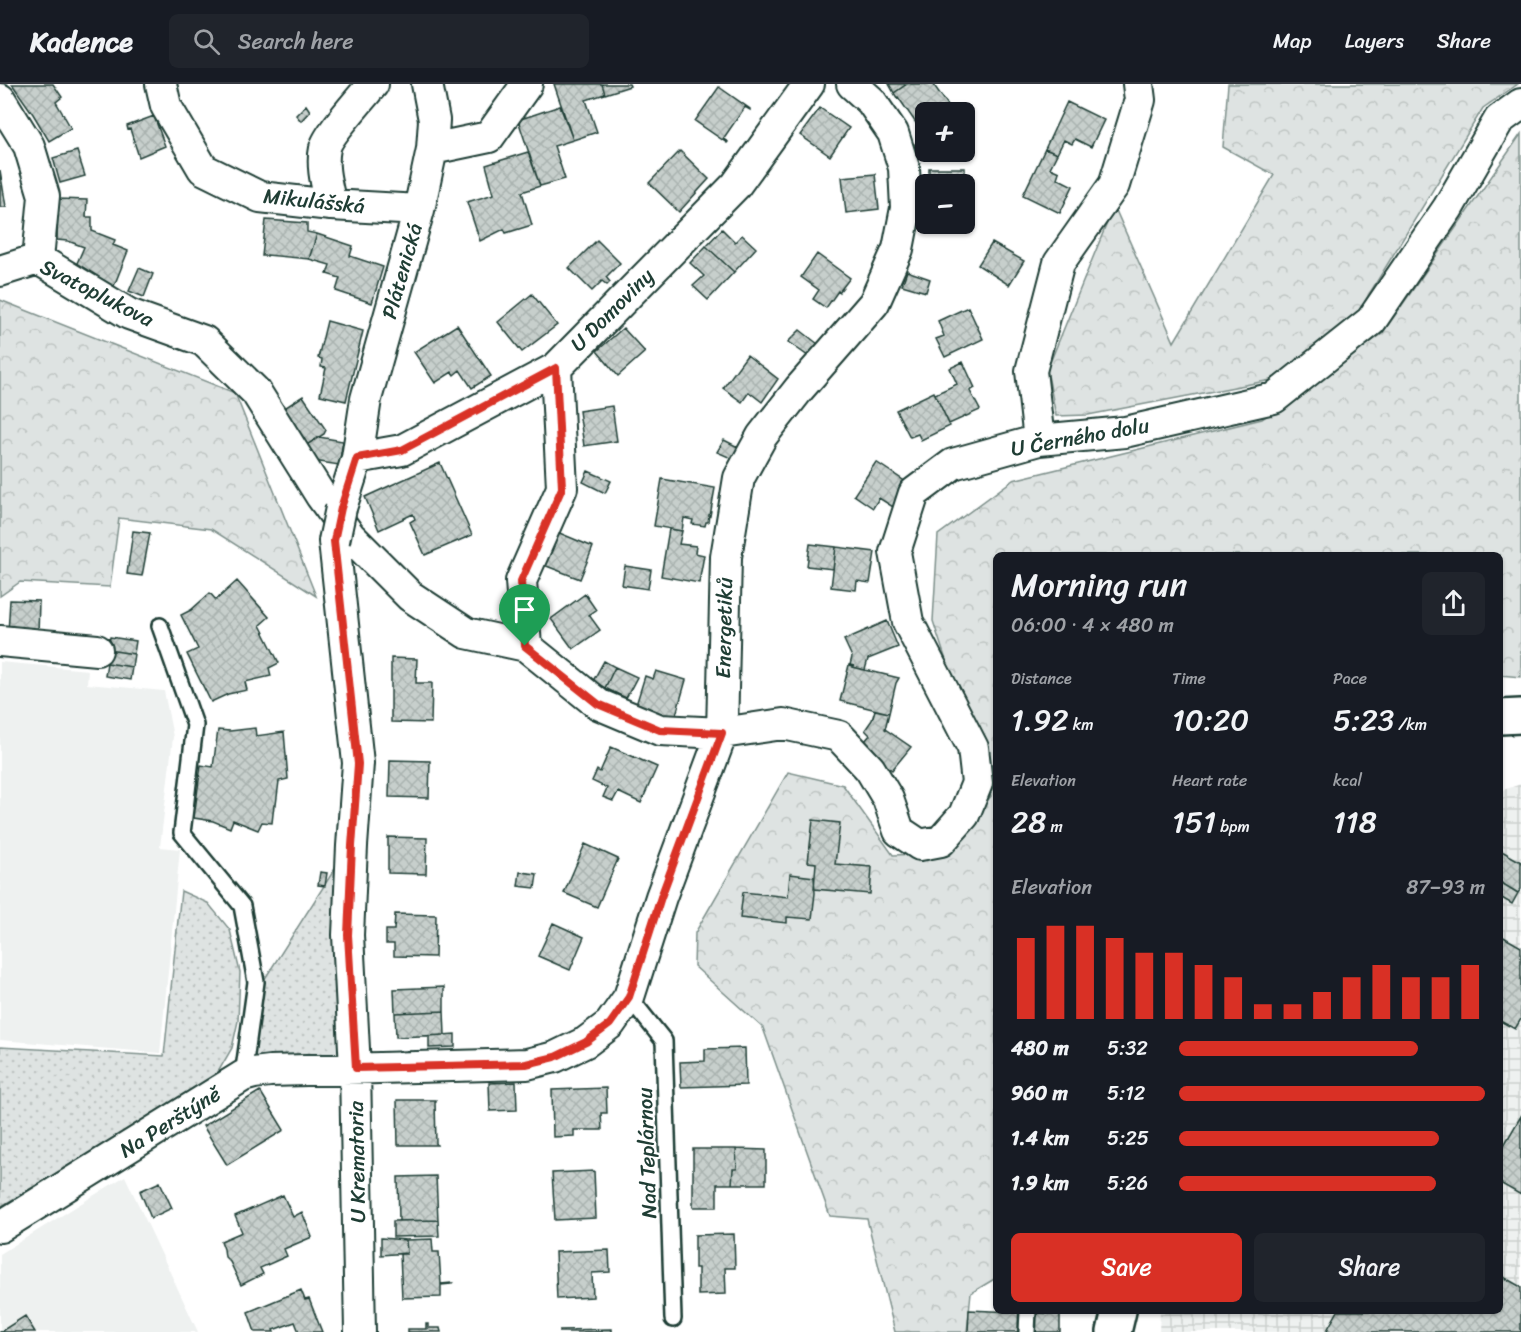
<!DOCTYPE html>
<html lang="en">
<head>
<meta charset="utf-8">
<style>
	body { margin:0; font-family:Sriracha,sans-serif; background:#20242c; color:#f1f3f6; height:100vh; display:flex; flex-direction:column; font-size:22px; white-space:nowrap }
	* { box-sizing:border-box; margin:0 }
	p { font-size:20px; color:#9ea1a6 }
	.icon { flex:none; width:33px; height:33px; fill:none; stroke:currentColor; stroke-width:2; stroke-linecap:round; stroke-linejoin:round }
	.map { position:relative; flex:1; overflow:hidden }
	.panel { position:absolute; left:993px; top:468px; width:510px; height:762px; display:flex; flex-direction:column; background:#171b24; border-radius:9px; box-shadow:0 2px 4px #0004 }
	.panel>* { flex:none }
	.fabs { position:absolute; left:915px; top:18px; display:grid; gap:12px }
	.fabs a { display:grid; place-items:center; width:60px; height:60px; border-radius:9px; background:#171b24; box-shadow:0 2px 4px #0004; font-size:30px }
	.pin { position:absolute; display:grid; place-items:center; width:51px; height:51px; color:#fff; margin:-62px -26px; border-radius:50% 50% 50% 0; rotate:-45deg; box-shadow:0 0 6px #0007 }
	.pin .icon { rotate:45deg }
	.round { display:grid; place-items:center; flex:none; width:63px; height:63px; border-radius:9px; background:#20242c }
	.summary { display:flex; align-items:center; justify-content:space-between; height:102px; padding:0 18px }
	h1 { font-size:33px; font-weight:600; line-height:45px }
	.metrics { display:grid; grid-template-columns:repeat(3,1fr); gap:9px; height:102px; padding:6px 18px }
	.metrics div { display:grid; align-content:center }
	.metrics b { font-size:30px; font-weight:600 }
	.metrics small { font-size:16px; font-weight:400 }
	.metrics p { font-size:16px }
	.chart { height:168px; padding:12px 18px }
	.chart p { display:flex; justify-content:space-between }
	.chart svg { width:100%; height:108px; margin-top:6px; stroke:#d93025; stroke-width:6 }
	.action { display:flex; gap:12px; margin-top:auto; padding:12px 18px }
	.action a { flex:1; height:69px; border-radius:9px; background:#d93025; color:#fff; font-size:24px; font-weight:600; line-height:69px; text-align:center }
	.action a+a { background:#20242c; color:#f1f3f6 }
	ul { padding:0 18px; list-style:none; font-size:20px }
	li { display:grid; grid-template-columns:96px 72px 1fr; align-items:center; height:45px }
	li i { height:15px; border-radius:8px; background:#d93025 }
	header { display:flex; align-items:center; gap:36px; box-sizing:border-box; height:84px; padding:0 30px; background:#171b24; border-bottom:2px solid #363941 }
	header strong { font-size:28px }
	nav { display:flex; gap:33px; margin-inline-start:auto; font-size:21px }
	.search { width:420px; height:54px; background:#20242c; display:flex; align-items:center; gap:15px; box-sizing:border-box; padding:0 21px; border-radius:9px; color:#9ea1a6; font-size:22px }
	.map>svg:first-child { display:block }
</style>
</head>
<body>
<header>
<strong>Kadence</strong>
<div class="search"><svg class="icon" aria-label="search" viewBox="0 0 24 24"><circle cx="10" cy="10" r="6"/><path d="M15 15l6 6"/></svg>Search here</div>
<nav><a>Map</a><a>Layers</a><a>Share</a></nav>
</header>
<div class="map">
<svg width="1521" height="1248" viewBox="0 0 1521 1248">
	<defs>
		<pattern id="industrial-grid" width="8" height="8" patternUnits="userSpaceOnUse" patternTransform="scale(1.5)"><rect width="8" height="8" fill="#eef1f0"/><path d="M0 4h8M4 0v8" fill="none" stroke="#ccd0ce"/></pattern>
		<pattern id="forest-crowns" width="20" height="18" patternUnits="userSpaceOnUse" patternTransform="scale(1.5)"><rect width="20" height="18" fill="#dee3e2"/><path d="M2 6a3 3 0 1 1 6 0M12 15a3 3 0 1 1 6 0" fill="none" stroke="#bec4c2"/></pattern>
		<pattern id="park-dots" width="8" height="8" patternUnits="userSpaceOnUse" patternTransform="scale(1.5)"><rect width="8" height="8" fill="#dee3e2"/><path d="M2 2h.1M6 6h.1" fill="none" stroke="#bec4c2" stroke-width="1.8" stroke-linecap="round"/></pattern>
		<pattern id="building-cross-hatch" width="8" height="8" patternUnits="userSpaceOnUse" patternTransform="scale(1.5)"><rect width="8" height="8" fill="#c7cfcc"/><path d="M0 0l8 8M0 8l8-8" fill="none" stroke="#aab3b0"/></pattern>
	</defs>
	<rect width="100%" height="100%" fill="#fff"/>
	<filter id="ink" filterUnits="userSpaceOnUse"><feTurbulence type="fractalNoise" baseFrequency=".0167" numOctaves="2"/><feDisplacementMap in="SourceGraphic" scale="12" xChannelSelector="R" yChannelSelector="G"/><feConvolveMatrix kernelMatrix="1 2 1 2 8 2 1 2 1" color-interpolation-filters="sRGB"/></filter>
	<g filter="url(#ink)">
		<path fill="#eef1f0" d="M0,578L88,586L87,600L164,607L173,653L160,763L180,765L160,969L0,956Z
			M125,1092L198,1248H0V1170Z"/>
		<path fill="url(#industrial-grid)" d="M1521,700V1248H1159L1160,1227H1500V707Z"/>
		<path fill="url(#forest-crowns)" stroke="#7e908b" stroke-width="1.5" d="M1228,0H1518L1483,24L1357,230L1271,296L1088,331L1056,332L1047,286L1114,122L1174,258L1274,91L1223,63Z
			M1521,50V593L1500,591V471H996V1194L971,1209L967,1248H895L867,1135L830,1132L763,944L694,882L695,849L788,688L843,701L893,771L946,769L991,712L933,537L938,451L1013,396L1262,335L1382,250Z
			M0,216L235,309L316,512L211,445L119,434L110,503L20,498L0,512Z"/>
		<path fill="url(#park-dots)" stroke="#7e908b" stroke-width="1.5" d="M343,772L344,972L252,978L264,896Z
			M181,807L208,819L230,846L240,888L238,937L232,964L214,995L0,1123V963L164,972Z"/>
		<path fill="url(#building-cross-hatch)" stroke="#1f3d34" stroke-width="1.5" d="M12,0H53L62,13L56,18L71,44L49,57L33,30Z
			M554,0H602L605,10L586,16L597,48L573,56Z
			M602,0H629L630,2L605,10Z
			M889,0H907L894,9Z
			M907,0H933L948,21L938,28H926V37L918,42L898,13L897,14L894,9Z
			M719,3L750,25V26L745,23L723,55L728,58L727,59L695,37Z
			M1067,18L1104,36L1091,63L1075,55L1072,60L1064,56L1057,70L1045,65Z
			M306,21L310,27L301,37L296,31Z
			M560,22L573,56L554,62L565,95L540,102L518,36Z
			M820,24L849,44L830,72L800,51Z
			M154,32L165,62L139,73L130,45L128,46L127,42Z
			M926,58V68H937L938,70L918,74L915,60Z
			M1045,65L1057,70L1050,84L1059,88L1057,94L1073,102L1060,129L1023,111Z
			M77,67L85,92L60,99L53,74Z
			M680,67L709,95L679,128L649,99Z
			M528,68L540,102L522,108L532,141L506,149L504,145L480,157L467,118L494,110L486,81Z
			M929,84H965V110L964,100H929Z
			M0,86L6,123H0Z
			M875,90L879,125L846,129L842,93Z
			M58,115L87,116L86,133H92V147L115,156L113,161L128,167L114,202L74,186L84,163L68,157L57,156Z
			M266,136L307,139V148L317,150L309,175L267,171V172H262Z
			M722,145L735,158L742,151L756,164L734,188L706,162Z
			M317,150L353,162L350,172L383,183L372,219L336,207L340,194L327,190L330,181L309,175Z
			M597,156L620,179L606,193L610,198L607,201L602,197L592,207L569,184Z
			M992,159L1024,177L1009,201L978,181Z
			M706,162L734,188L708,216L693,202L704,192L690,179Z
			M817,170L850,194L839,208L838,207L826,224L813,215L819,206L801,193Z
			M139,184L153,190L144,213L129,207Z
			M907,187L930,195L926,208L902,201Z
			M532,210L557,241L522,268L498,238Z
			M968,223L983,255L945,273L936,255L944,252L938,237Z
			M327,237L363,247L346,317L320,311L326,284L321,283L322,275L318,274Z
			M457,241L491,292L472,304L460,286L454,291L452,288L435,299L414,268Z
			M623,244L645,268L618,292L597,267Z
			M800,246L818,260L808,272L788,258Z
			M747,271L778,295L762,318L749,308L742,318L723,304Z
			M963,278L975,304L970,307L980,326L949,340L935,310L957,300L950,284Z
			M934,308L950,342L921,356L918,350L910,353L896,326Z
			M303,312L326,346L324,350L305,362L283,325Z
			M612,322L617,357L584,362L579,327Z
			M319,353L343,357L339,381L314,377L305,362Z
			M724,356L744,366L738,377L717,368Z
			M876,378L909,400L893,423L879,414L873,424L854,411Z
			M440,379L472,451L425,471L410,438L415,435L413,430L379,446L365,413Z
			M588,387L611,397L605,409L583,398Z
			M662,395L715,404L710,432L709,431L708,438H706L705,442L692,440L693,436L684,434L682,447L654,442Z
			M669,445L682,447L679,460L696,462L695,469L704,471L699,499L661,492Z
			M133,447L150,449L142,492L127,490Z
			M557,448L593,463L580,495L544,481Z
			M810,460L836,463L833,485L807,482Z
			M836,463L875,468L870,499L857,497L856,506L831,503Z
			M625,482L651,486L648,505L622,501Z
			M237,497L269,533L260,541L279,579L269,584L271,592L245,598L247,606L228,610L211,618L187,570L198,565L181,531L191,526L210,509L216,516Z
			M585,510L596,526L589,531L600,546L573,565L551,535Z
			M10,516L39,517L38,551L8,549Z
			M887,537L898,563L868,575L865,586L853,583L854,582L850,581L852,573L844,556Z
			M110,553L136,557L134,570L108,566Z
			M108,566L134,570L132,583L107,579Z
			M391,574L417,575L416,599H432L431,639L391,638Z
			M604,577L615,583L605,604L593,597Z
			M107,579L132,583L130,596L105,592Z
			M849,581L854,582L853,583L899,594L896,599L889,629L840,617Z
			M615,583L637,593L626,614L605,604Z
			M656,587L686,596L675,634L648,626L636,621L645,592L653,595Z
			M875,626L889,629L885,645L911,663L892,686L861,662L870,651L865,646L872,636Z
			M255,644L256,652L284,648L288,695L279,697L276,721H274L272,739L262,738L258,746L233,736L230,744L213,737L194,734L201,681L213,683L218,646L230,647Z
			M611,663L657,683L641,719L618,708L613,717L603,713L607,704L592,697L597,686L600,688Z
			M390,676L430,677L429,714L389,713Z
			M813,736L840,739L835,780L872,783L870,810L814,805L816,779L808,778Z
			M388,753L427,754L426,790L388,789Z
			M585,760L618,775L597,823L564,809Z
			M1500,766L1521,778V805L1518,809L1500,798Z
			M320,788L327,789L325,802L318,801Z
			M520,788L537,790L535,804L518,802Z
			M790,790L814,793L815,809L812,835L787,833V839L740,834L743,808L788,813Z
			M1500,798L1518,809L1512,820L1500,813Z
			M395,830L436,831L435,873L394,872V860H386V846H394Z
			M553,839L584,853L570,886L538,872Z
			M1500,851L1521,863V935L1515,945L1500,937Z
			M444,903V927L395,929L394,905Z
			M444,927L445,951L396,953L395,929Z
			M455,950V963L429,964V952Z
			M745,964L746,1001L681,1003L680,978L705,977V965Z
			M516,998L517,1026L490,1027L489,999Z
			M606,1004L607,1029H601L602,1046H574V1052L553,1053L552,1006Z
			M260,1007L284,1046L227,1081L203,1042Z
			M397,1016H436V1018H435L436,1059L437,1061H398Z
			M1521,1032V1111L1500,1099V1068Z
			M693,1065H736L737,1085H733L732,1100H717V1123H693Z
			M736,1065L766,1066V1100H732L733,1085H737Z
			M594,1087L596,1134L555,1136L552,1089Z
			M436,1092L438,1136L399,1137L398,1093Z
			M160,1098L172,1124L151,1134L140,1107Z
			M283,1111L293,1133L302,1128L312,1153L284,1165L287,1172L260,1184L263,1190L241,1201L230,1178L225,1173L224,1165L221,1157L242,1148L235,1132Z
			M438,1136L439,1152L393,1153V1137Z
			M734,1150L735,1184H725L726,1210L698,1211V1184H695V1151Z
			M381,1154L406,1156L407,1169L381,1171Z
			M432,1155L433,1168H439L441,1200L452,1199L451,1200L441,1201V1213L402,1214L400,1170H407L406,1156Z
			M609,1166L610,1188L592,1189L593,1213L557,1215L555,1168Z
			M1500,1191L1521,1203V1248H1326L1338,1227H1500Z
			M301,1206L305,1216L309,1215L322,1248H299L295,1238L273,1246L274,1248H255L248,1228Z
			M969,1226L1060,1230V1248H968Z
			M25,1232L35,1248H0Z
			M426,1240H428V1244H440L441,1248H408V1245H426Z
			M612,1245V1248H560V1246Z"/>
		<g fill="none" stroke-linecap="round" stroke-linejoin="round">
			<g stroke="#1f3d34" stroke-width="20">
				<path id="service" d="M160,542L195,641L182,749L242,822L256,898L243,992
					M629,913L664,957L673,1235
					M1027,1248L1028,1227"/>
			</g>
			<g stroke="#1f3d34" stroke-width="34">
				<path id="minor" d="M161,0L166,22L203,85L260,113L331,121L419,126
					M0,15L29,62L44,112L38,175
					M432,65L489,53L527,0
					M331,121C327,102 321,83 325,64C327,52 363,12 373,0
					M0,187L38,175L129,230L204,257L256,308L321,412L350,452L410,512L466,549L526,562
					M556,284L562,404L521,497L526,562L598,620L660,646L722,649L783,640L839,652L870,685L888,715L899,747L920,761L941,757L964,731L977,699L973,664L908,538L895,468L914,409L953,380L1039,356L1125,348L1274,314L1371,237L1448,124L1499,36L1521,20
					M1039,356L1031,287L1059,179L1114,101L1140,16L1138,0
					M357,374L402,366L556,284L736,101L809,0
					M341,424L357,374L366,315L419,126L432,65L434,36L427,0
					M334,457L358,679L352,762L348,851L355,984L360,1248
					M0,557L97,566
					M0,1143L243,992L254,989L270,987L527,980L555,973L586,958L610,940L629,913L661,813L722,649L726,473L739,394L762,352L799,305L874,219L898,165L906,124L904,84L893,49L871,17L852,0"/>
			</g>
			<g stroke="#1f3d34" stroke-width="38">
				<path id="tertiary" d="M1500,633L1521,632
					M1114,1248L1119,1227"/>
			</g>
			<use href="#service" stroke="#fff" stroke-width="15"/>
			<use href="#minor" stroke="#fff" stroke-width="30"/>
			<use href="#tertiary" stroke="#fff" stroke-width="33"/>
			<g stroke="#1f3d34" stroke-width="34" stroke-linecap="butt">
				<path id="minor-bridge" d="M334,457L341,424"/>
			</g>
			<use href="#minor-bridge" stroke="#fff" stroke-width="30"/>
		</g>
	</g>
	<g fill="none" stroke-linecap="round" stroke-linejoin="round" filter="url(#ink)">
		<g stroke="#fff" stroke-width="12">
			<path id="route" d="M556,284L562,404L521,497L525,562L598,620L660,646L722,649L661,813L629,913L610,940L586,958L555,973L526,980L356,984L348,851L352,762L358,680L334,457L341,424L357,374L402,366Z"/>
		</g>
		<use href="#route" stroke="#d93025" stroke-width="8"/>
	</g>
	<g text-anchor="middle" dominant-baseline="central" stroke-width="4.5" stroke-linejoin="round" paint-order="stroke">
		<g font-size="21" fill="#1f3d34" stroke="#fff">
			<text transform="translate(314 117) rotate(6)">Mikulášská</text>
			<text transform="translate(402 187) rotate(-74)">Plátenická</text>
			<text transform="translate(97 209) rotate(27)">Svatoplukova</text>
			<text transform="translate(612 226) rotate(-45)">U Domoviny</text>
			<text transform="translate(1080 353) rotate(-10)">U Černého dolu</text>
			<text transform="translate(724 544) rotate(-89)">Energetiků</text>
			<text transform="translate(170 1038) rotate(-32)">Na Perštýně</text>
			<text transform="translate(647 1069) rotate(-92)">Nad Teplárnou</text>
			<text transform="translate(357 1078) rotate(-91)">U Krematoria</text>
		</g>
	</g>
</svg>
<div class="fabs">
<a>+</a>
<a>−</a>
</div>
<div class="pin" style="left:525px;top:562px;background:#1e9e55"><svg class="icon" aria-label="arrive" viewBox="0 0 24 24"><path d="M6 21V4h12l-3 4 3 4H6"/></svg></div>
<section class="panel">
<div class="summary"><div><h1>Morning run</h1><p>06:00 · 4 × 480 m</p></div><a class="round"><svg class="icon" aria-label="share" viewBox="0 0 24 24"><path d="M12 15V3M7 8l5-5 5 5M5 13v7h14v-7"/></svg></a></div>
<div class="metrics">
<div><p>Distance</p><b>1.92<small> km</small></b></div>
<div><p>Time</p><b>10:20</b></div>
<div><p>Pace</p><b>5:23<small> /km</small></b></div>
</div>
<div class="metrics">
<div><p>Elevation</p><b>28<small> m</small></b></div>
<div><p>Heart rate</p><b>151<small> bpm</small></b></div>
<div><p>kcal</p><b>118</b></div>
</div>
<div class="chart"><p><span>Elevation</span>87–93 m</p>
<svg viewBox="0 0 160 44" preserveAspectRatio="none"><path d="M5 44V11M15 44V6M25 44V6M35 44V11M45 44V17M55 44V17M65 44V22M75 44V27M85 44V38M95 44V38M105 44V33M115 44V27M125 44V22M135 44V27M145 44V27M155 44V22"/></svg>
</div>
<ul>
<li><b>480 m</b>5:32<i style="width:78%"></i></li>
<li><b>960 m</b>5:12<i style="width:100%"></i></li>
<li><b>1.4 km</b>5:25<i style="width:85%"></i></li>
<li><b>1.9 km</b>5:26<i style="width:84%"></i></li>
</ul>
<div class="action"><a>Save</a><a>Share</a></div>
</section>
</div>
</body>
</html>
